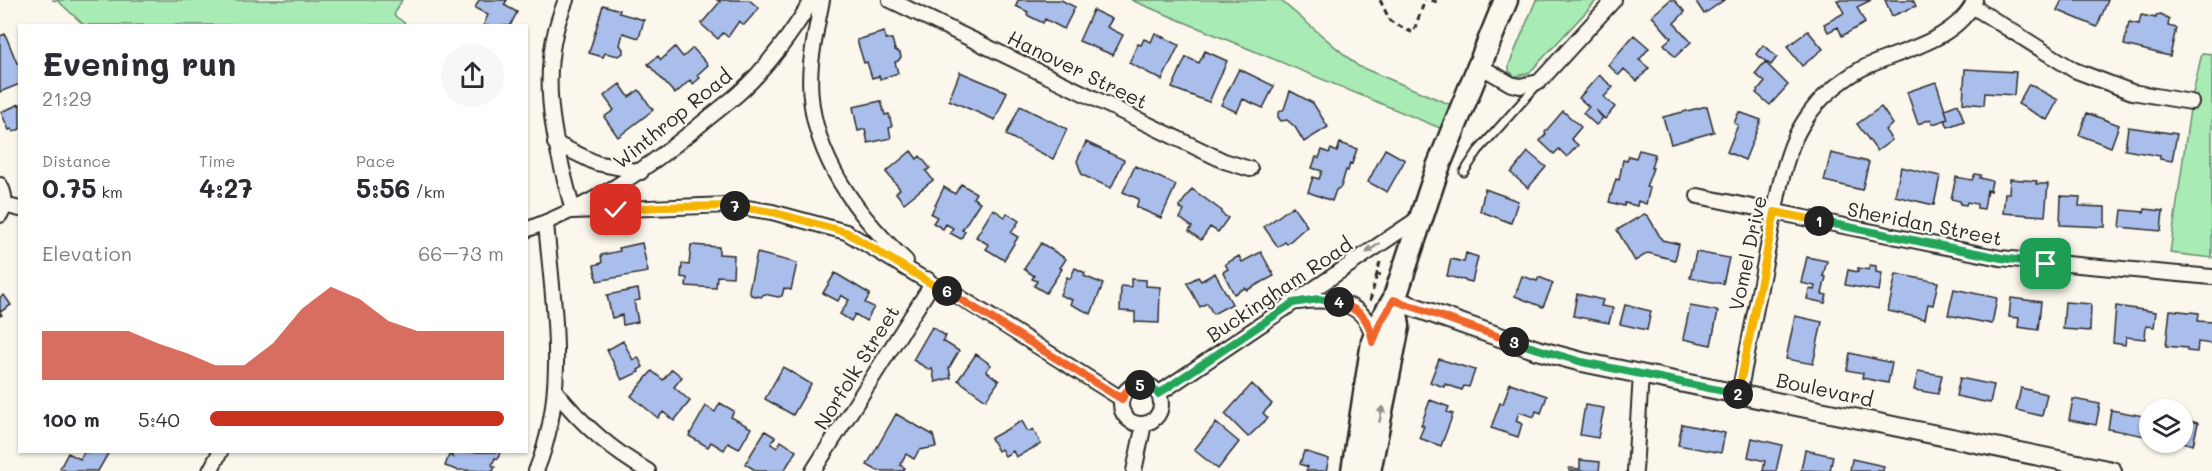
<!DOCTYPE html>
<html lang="en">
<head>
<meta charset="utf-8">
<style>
	body { margin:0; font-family:Mali,sans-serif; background:#f7f7f7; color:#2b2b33; height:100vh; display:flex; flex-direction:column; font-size:22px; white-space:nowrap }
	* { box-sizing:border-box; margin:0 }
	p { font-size:20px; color:#7c7c81 }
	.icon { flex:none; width:33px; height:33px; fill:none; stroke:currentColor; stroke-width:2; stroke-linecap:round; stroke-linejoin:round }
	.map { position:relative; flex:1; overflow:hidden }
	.sheet { position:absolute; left:18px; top:24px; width:510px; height:429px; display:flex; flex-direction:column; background:#fff; border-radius:0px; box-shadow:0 2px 4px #0004 }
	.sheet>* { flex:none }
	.controls { position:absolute; left:2139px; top:399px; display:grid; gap:12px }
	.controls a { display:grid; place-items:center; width:54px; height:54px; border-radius:50%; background:#fff; box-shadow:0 2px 4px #0004; font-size:30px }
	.pin { position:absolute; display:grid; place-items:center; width:51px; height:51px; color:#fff; margin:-26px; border-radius:12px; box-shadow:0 3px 9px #0006 }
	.km { position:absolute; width:30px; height:30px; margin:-15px; border-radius:50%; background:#222; color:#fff; font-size:16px; line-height:30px; text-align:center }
	.round { display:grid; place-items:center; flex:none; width:63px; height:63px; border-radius:32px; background:#f7f7f7 }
	.overview { display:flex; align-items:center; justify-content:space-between; height:102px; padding:0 24px }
	h1 { font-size:33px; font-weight:700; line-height:45px }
	.stats { display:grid; grid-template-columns:repeat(3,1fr); gap:9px; height:102px; padding:6px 24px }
	.stats div { display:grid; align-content:center }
	.stats b { font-size:26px; font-weight:700 }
	.stats small { font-size:16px; font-weight:400 }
	.stats p { font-size:16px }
	.chart { height:168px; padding:12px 24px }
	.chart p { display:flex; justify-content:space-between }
	.chart svg { width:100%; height:108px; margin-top:6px; fill:#c8321e; opacity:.7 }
	ul { padding:0 24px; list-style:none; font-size:20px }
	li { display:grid; grid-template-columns:96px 72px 1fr; align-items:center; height:45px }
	li i { height:15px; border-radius:8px; background:#c8321e }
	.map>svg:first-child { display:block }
</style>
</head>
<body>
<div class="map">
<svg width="2212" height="471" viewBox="0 0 2212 471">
	<rect width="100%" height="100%" fill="#fbf7ec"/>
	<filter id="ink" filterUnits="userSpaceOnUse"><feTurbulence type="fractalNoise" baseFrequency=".0167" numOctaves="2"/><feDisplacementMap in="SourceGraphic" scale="12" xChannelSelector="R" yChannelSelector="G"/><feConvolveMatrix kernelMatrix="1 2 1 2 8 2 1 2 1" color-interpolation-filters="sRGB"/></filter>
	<g filter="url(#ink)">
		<path fill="#a8ebb4" stroke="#6a8b70" stroke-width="1.5" d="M52,0H402L394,15L407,25H84L58,1Z
			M1131,0H1280L1358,66L1461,109L1452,133Z
			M1536,0H1597L1530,72L1515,77L1509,71V65Z
			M2202,53L2212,54V258L2170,253L2191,102Z"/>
		<path fill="#aabeec" stroke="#2b2b2b" stroke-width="1.5" d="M479,0H507L504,5L517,12L510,26H483L488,15L475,8Z
			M717,0H749L759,8L744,25L739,21L728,37L723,33L718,39L701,24L720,2Z
			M1018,0H1061L1075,7L1064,29L1045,19L1043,23L1027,15L1028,12L1016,6Z
			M1670,0H1674L1685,12L1674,23L1691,42L1675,57L1664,44L1671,38L1652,16Z
			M1695,0H1724L1704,14Z
			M1837,0H1871L1857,7L1865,23L1842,36L1838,27L1828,32L1824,24L1844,13Z
			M1885,0H1913L1916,6L1892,16Z
			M2062,0H2108L2097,27L2057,10Z
			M603,5L620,10L619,13L644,20L639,38L623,33L620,45L623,49V53L619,56L605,53L603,57L589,53Z
			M1093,10L1112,19L1107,27L1123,35L1113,55L1079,41Z
			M2161,14L2169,19L2168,26L2176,28L2170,56L2124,45L2129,22L2139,24L2141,15L2156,18V15Z
			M1808,31L1823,49L1802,66L1787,47Z
			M884,32L886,39H892L895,50L900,53L901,57L898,61L895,62L898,73L880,79L879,76L872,78L867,62L864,63L857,40Z
			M1155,33L1179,45L1162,80L1129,63L1138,44L1141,45L1144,39L1151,42Z
			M5,34L17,63H20V84L0,92V36Z
			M1634,35L1649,48L1639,60L1649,68L1637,81L1624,69L1619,75L1608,65Z
			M1763,45L1777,57L1771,65L1756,54Z
			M675,47L683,57L693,48L708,65L697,75L700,78L693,84L690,80L675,94L648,64L658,56L661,60Z
			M1205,51L1227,61L1209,102L1172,88L1186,57L1199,63Z
			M1765,62L1788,85L1770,105L1756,93L1765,82L1755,74Z
			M1239,69L1274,86L1263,108L1243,99L1237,112L1221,105Z
			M1965,69L2016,72L2014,95L1985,93L1984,105L1963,103Z
			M960,72L1007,92L995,120L949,100Z
			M1599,75L1613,87L1604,97L1615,107L1605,119L1596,110L1603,118L1596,125L1583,113L1589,107L1579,98Z
			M1936,82L1948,119L1933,124L1931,119L1918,124L1907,92Z
			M620,84L629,97L639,90L653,110L618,137L604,117L614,110L604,96Z
			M2029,84L2058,100L2047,120L2018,104Z
			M1290,91L1313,103L1328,127L1304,142L1295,127L1287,120L1281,121L1278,117V113L1284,109Z
			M881,101L885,115L889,114L892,127L889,128L891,138L868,143L865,129L858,131L853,107Z
			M20,104V129L13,132L12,129L9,130L1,112Z
			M1958,104L1964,121L1948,127L1945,120L1948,119L1945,109Z
			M1020,106L1067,129L1053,159L1006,135Z
			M1707,106L1714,132L1671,144L1663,117Z
			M1881,107L1893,124L1885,130L1892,140L1877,151L1857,124Z
			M1563,111L1581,127L1571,139L1578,145L1567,157L1559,149L1554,154L1540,141L1546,134L1545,132Z
			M1739,112L1761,120L1745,160L1727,152L1738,125L1734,123Z
			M2087,113L2119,125L2111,147L2079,135Z
			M2128,127L2177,134L2172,161L2160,159V156L2125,150Z
			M1086,142L1124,160L1111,188L1082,175L1077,161Z
			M1340,143L1357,149L1352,164L1350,163L1348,171L1346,170L1341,187L1336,190L1332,201L1308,192L1313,177L1319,179L1322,171L1312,168L1316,157L1319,158L1322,150L1329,153L1331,149L1337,152Z
			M1385,149L1405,160L1387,192L1368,182Z
			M1639,150L1655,154L1651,168H1653L1646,187L1650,188L1646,204L1638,201L1637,206L1625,203L1624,206L1609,202L1616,179L1619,180L1623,160L1627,161L1629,156L1636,158Z
			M911,151L917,159L920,156L930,168L926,171L933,180L904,203L896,193L900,189L886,172Z
			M1528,152L1546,167L1528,188L1511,173Z
			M1831,153L1869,162L1862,190L1824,181Z
			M1135,166L1176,185L1161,218L1136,207L1139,199L1123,192Z
			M1901,167L1940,176L1934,205L1895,196Z
			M1975,174L1981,175L1980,178L1992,181L1990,191L1987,190L1984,209L1977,208V204L1967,202L1966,205L1960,204V201L1951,199L1956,177L1972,180Z
			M2010,179L2037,181L2036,184H2048L2045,216L2003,213L2005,193H2009Z
			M961,184L976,193L973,198L980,202L962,230L965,231L961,239L950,233L953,228L946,224L943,229L933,223L937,217L931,214L944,187L955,194Z
			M1192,189L1222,211L1221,213L1228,218L1218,232L1210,227L1201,240L1189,231L1192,227L1180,218L1184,211L1179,207Z
			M1485,189L1518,201L1511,223L1480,211Z
			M2061,196L2080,197L2079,206L2105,207V227L2060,225Z
			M1293,206L1307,226L1287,244L1285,242L1278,247L1264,227Z
			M993,209L1005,217L1007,213L1019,221L1011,233L1018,237L1004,260L986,249L989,245L976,237Z
			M2145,209L2163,211L2161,231L2120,227L2122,210L2144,212Z
			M1644,214L1648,216L1662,240L1679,244L1675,260L1648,253L1635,261L1617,230Z
			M642,243L648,272L597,281L594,265L602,263L601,255L620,251L619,248Z
			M1041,243L1066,259L1060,268L1062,269L1046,293L1034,286L1037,281L1032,279L1034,276L1024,269Z
			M691,245L719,247V254L734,255L733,277L717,276L716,288L686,286L687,278L681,277L682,264L689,265Z
			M1261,252L1274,276L1247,290L1245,288L1234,294L1223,272L1228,269L1225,264L1239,256L1242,262Z
			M1696,252L1729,258L1723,284L1690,278Z
			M757,253L797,263L791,290L784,288L782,296L778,297L764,294L761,297L751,295L749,290Z
			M1466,253L1478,257L1472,282L1447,276L1451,259L1464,262Z
			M1807,257L1827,261L1823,276L1826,277L1822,294L1827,295L1825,303L1807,299L1809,289L1814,290L1815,286L1801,283Z
			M1870,265L1876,266V272L1882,273L1879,291L1845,285L1848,270L1858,272V268L1869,270Z
			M1075,268L1085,273L1084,276L1103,284L1091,314L1070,304L1072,300L1060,295L1067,277L1070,279Z
			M835,273L870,294L865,303L874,307L866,321L855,314L851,321L840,314L849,300L841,295L838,301L823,293Z
			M1215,273L1232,304L1213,314L1207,303L1200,307L1187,283L1198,277L1201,281Z
			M1896,274L1938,282L1933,305L1928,304L1925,319L1888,311Z
			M1522,276L1537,281L1539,277L1553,283L1543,307L1515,296Z
			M1131,279L1146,280V286L1160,287L1159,323L1135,322V312L1120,311L1121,286L1131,287Z
			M638,289L640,300L634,301L638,322L623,325L622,315L612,318L607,295Z
			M1954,289L1997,298L1992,324L1948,315Z
			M1577,294L1603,300L1601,306L1613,308L1609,323L1573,316Z
			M4,295L11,305L0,312L2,315L0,316V297Z
			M2011,298L2041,302L2038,330L2018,327L2019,318L2009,317Z
			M2065,302L2091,304L2090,331L2063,329Z
			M1625,305L1651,311L1647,330L1620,324Z
			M1690,306L1718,311L1711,345L1683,339Z
			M2116,306L2156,312L2154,327L2146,326L2145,339L2126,337L2125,345L2113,343Z
			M2170,310L2199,313L2198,321L2212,322V344L2198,342L2197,352L2187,351V348L2166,346Z
			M1795,316L1822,322L1813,364L1786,359Z
			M932,327L946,336L943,341L959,351L949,368L951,378L935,382L932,368L930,370L913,360Z
			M623,341L633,360L638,357L643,367L638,370L639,372L622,380L607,350Z
			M1850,353L1892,363L1888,383L1862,378L1863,373L1847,370Z
			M976,354L991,365L986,371L999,381L986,400L958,380Z
			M1439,359L1475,370L1469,387L1464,386L1462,390L1445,384L1444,387L1430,382Z
			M783,367L811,384L793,415L765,399Z
			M672,369L682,377L674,387L690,401L674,421L663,412L658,418L631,396L652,371L663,380Z
			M1918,371L1942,375L1938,394L1914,390Z
			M1960,378L1994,385L1990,403L1956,396Z
			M1510,383L1547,396L1541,413L1536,411L1534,417L1519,412L1516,421L1522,424L1518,437L1491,428L1500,403L1503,404Z
			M1252,384L1272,404L1263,413L1268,418L1248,437L1225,414Z
			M2021,388L2047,394L2042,416L2016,410Z
			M2073,399L2100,404L2096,425L2069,420Z
			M1430,400L1449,407L1447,412L1453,414L1441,446L1419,438L1424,426L1421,425Z
			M720,403L734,411L731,417L751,428L739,449L728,443L724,450L711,442L708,447L689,436L706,406L715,412Z
			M1585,405L1604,408L1598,438L1580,435Z
			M2111,410L2149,417L2145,436L2108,429Z
			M896,414L933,435L936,447L919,450L914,459L906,454L900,465L905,468L903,471H878L867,465Z
			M2186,420L2198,423L2193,445L2182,442V425L2185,426Z
			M1022,421L1028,432L1033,429L1041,444L1016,457L1013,451L1005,456L1001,449L998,451L991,438Z
			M1216,423L1239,442L1218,469L1194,450Z
			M1682,424L1725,433L1721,453L1678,445Z
			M765,431L775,437L771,444L777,448L781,441L796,451L784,471H757L745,464Z
			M1752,438L1782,445L1776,471H1763L1765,461L1748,457Z
			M1805,450L1833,456L1830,471L1801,470Z
			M1304,451L1329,459L1326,471H1306L1308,467L1300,464Z
			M84,452H109L98,471H66L60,468L68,453L80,459Z
			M453,452H500L498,459L495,458L492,465L495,467L493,471L457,470L445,466L449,455L453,457L451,454Z
			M1852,459L1884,466L1883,471H1850Z
			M1580,460L1600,462L1599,471H1569V468L1580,469Z"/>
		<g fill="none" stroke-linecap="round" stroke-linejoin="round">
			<g stroke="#2b2b2b" stroke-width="11">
				<path id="service" d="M1464,172L1478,151L1538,84"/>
			</g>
			<g stroke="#2b2b2b" stroke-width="18">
				<path id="minor" d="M566,0C535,73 554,138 573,211L728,205L772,212L846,232L932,284L953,293L1122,399
					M822,0C818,21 813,43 811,64C803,142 851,210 906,261
					M890,0L1224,161L1250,169
					M1972,6L2074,70L2132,92L2191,102
					M1480,66L1511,84L1520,86L1539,82L1614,0
					M555,143L596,163L641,172
					M0,185C6,196 6,205 0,215
					M1698,196L2000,258L2212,277
					M4,205L20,209
					M526,230C593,205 641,173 695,129C709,117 724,106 738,94C765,70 794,31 812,0
					M1298,302C1329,298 1366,300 1373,338
					M1121 404a20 20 0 1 1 40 0a20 20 0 1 1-40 0Z
					M556,392C581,423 612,451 648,471
					M1158,394L1422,216
					M1739,394C1749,343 1759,293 1769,242C1775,210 1780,176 1792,145C1799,127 1813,106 1828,93C1838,84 1849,76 1861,69C1897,51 1956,42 1975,0
					M210,471L220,452
					M536,471C569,392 553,305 546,223
					M813,471L932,284L927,279
					M1134,471L1144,424
					M1635,471L1641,374"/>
			</g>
			<g stroke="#2b2b2b" stroke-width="22">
				<path id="tertiary" d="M1394,300L1537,350L1582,362L2112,471"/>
			</g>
			<g stroke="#2b2b2b" stroke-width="27">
				<path id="primary" d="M1353,471L1373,342L1381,321L1394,300L1438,167L1506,0
					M1369,471L1398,326L1394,300"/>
			</g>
			<path stroke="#2b2b2b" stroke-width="3" stroke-dasharray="6 4.5" stroke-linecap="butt" d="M1380,0L1390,21L1413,33L1425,0
				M1431,0L1437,2L1438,0
				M1380,262L1377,274L1384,276
				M1370,301L1377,274"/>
			<use href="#service" stroke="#fbf7ec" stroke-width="7"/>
			<use href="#minor" stroke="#fbf7ec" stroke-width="14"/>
			<use href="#tertiary" stroke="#fbf7ec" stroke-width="18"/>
			<use href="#primary" stroke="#fbf7ec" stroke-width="22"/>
		</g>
		<defs><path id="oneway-solid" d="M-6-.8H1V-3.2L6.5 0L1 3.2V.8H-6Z" transform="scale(1.5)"/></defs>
		<g fill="#93918c">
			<use href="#oneway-solid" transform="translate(1373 248) rotate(146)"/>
			<use href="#oneway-solid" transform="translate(1381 414) rotate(-79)"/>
		</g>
	</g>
	<g fill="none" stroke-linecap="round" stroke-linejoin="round" filter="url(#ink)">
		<g stroke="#fff" stroke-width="12">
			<path id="split-1" d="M1819,221L2001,258L2046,264"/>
		</g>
		<g stroke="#fff" stroke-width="12">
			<path id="split-2" d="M1738,394L1775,212L1819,221"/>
		</g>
		<g stroke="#fff" stroke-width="12">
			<path id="split-3" d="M1514,342L1582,362L1738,394"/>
		</g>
		<g stroke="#fff" stroke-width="12">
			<path id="split-4" d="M1339,302C1361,311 1369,318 1373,342L1381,321L1394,300L1514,342"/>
		</g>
		<g stroke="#fff" stroke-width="12">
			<path id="split-5" d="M1140,385L1152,387L1158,394L1293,303L1318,299L1339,302"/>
		</g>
		<g stroke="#fff" stroke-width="12">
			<path id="split-6" d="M947,291L1122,399C1125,391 1131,386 1140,385"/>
		</g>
		<g stroke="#fff" stroke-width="12">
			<path id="split-7" d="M735,206L772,212L846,232L932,284L947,291"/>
		</g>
		<g stroke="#fff" stroke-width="12">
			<path id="split-8" d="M616,210L660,207L735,206"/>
		</g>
		<use href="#split-1" stroke="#22a559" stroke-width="8"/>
		<use href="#split-2" stroke="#f5b400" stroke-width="8"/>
		<use href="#split-3" stroke="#22a559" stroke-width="8"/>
		<use href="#split-4" stroke="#f0652b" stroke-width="8"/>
		<use href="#split-5" stroke="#22a559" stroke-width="8"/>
		<use href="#split-6" stroke="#f0652b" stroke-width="8"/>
		<use href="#split-7" stroke="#f5b400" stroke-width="8"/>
		<use href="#split-8" stroke="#f5b400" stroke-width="8"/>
	</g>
	<g text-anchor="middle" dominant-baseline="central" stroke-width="4.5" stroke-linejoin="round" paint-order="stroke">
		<g font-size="20" fill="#2b2b2b" stroke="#fbf7ec">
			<text transform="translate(1078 69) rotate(26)">Hanover Street</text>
			<text transform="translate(672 118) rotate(-39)">Winthrop Road</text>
			<text transform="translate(1925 223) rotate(11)">Sheridan Street</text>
			<text transform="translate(1747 253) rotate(-78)">Vomel Drive</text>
			<text transform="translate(1279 289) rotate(-34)">Buckingham Road</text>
			<text transform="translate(856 367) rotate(-58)">Norfolk Street</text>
			<text transform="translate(1825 389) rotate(12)">Boulevard</text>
		</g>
	</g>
</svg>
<div class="controls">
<a><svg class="icon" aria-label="layers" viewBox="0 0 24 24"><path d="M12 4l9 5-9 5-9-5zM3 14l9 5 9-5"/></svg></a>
</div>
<div class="pin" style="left:2046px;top:264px;background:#1e9e55"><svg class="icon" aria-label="arrive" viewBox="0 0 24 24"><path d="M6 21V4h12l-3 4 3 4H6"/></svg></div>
<div class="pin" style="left:616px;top:210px;background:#d93025"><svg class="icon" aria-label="check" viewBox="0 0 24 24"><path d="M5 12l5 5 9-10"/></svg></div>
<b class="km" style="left:1819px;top:221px">1</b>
<b class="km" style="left:1738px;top:394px">2</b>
<b class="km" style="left:1514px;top:342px">3</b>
<b class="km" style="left:1339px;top:302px">4</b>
<b class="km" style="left:1140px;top:385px">5</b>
<b class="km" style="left:947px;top:291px">6</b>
<b class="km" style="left:735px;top:206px">7</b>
<section class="sheet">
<div class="overview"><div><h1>Evening run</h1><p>21:29</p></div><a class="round"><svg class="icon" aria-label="share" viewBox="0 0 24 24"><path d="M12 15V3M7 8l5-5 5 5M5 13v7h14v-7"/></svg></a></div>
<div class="stats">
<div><p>Distance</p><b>0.75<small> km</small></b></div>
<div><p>Time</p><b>4:27</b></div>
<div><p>Pace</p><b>5:56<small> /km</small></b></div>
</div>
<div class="chart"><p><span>Elevation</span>66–73 m</p>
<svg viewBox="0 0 160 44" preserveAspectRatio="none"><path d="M0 44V24L10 24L20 24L30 24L40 29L50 33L60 38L70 38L80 29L90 15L100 6L110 11L120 20L130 24L140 24L150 24L160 24V44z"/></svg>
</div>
<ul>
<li><b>100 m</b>5:40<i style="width:100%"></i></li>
</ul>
</section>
</div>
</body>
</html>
